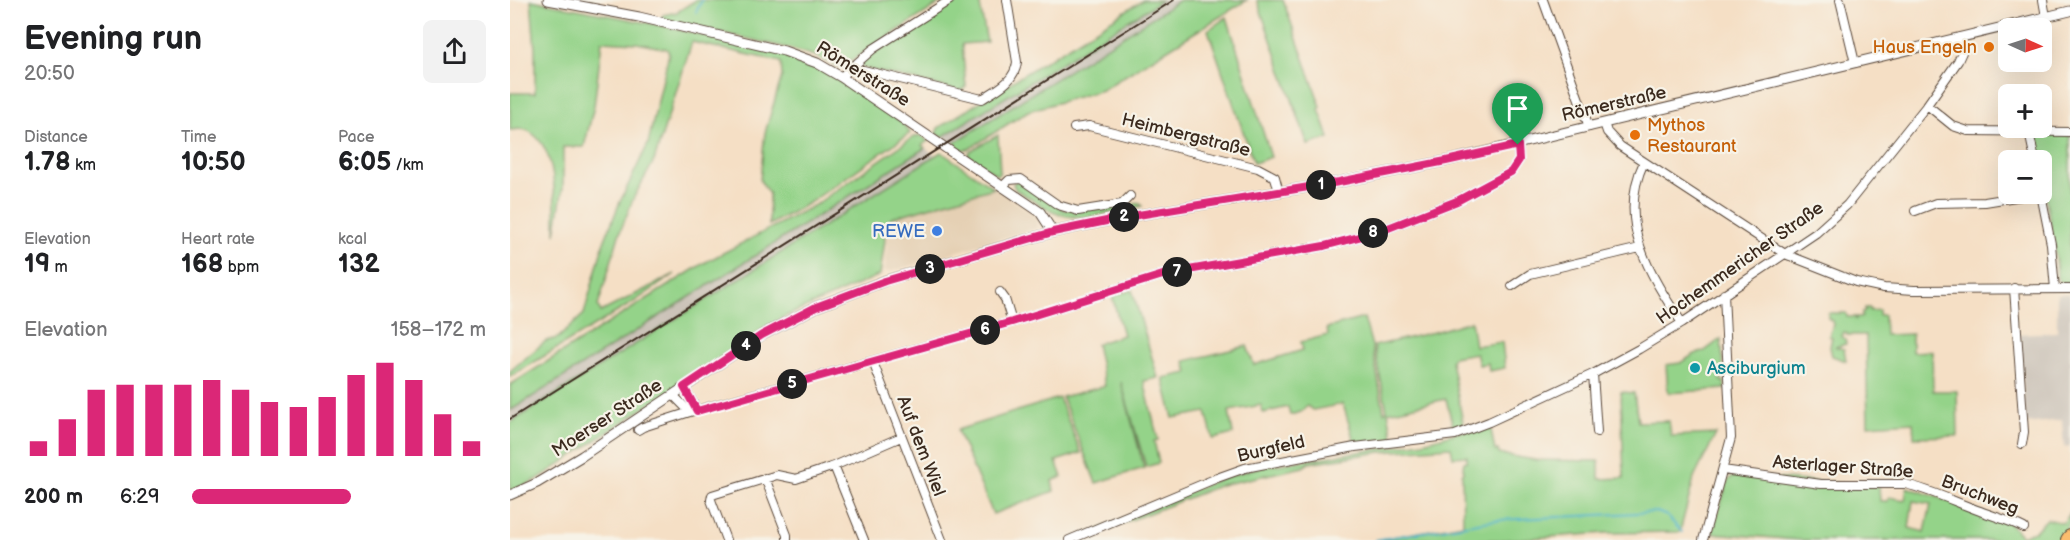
<!DOCTYPE html>
<html lang="en">
<head>
<meta charset="utf-8">
<style>
	body { margin:0; font-family:"Balsamiq Sans",sans-serif; background:#f2f2f2; color:#202124; height:100vh; display:flex; flex-direction:column; font-size:22px; white-space:nowrap }
	* { box-sizing:border-box; margin:0 }
	p { font-size:20px; color:#757577 }
	.icon { flex:none; width:33px; height:33px; fill:none; stroke:currentColor; stroke-width:2; stroke-linecap:round; stroke-linejoin:round }
	.map { position:relative; flex:1; overflow:hidden }
	.side { display:flex; flex-direction:column; background:#fff; width:510px }
	.side>* { flex:none }
	.needle { width:39px; rotate:93deg }
	.buttons { position:absolute; left:1488px; top:18px; display:grid; gap:12px }
	.buttons a { display:grid; place-items:center; width:54px; height:54px; border-radius:9px; background:#fff; box-shadow:0 6px 24px #0002; font-size:30px }
	.pin { position:absolute; display:grid; place-items:center; width:51px; height:51px; color:#fff; margin:-62px -26px; border-radius:50% 50% 50% 0; rotate:-45deg; box-shadow:0 0 6px #0007 }
	.pin .icon { rotate:45deg }
	.km { position:absolute; width:30px; height:30px; margin:-15px; border-radius:50%; background:#222; color:#fff; font-size:16px; line-height:30px; text-align:center }
	.round { display:grid; place-items:center; flex:none; width:63px; height:63px; border-radius:9px; background:#f2f2f2 }
	.overview { display:flex; align-items:center; justify-content:space-between; height:102px; padding:0 24px }
	h1 { font-size:33px; font-weight:600; line-height:45px }
	.figures { display:grid; grid-template-columns:repeat(3,1fr); gap:9px; height:102px; padding:6px 24px }
	.figures div { display:grid; align-content:center }
	.figures b { font-size:26px; font-weight:600 }
	.figures small { font-size:16px; font-weight:400 }
	.figures p { font-size:16px }
	.chart { height:168px; padding:12px 24px }
	.chart p { display:flex; justify-content:space-between }
	.chart svg { width:100%; height:108px; margin-top:6px; stroke:#db2777; stroke-width:6 }
	ul { padding:0 24px; list-style:none; font-size:20px }
	li { display:grid; grid-template-columns:96px 72px 1fr; align-items:center; height:45px }
	li i { height:15px; border-radius:8px; background:#db2777 }
	main { display:flex; flex:1; min-height:0 }
	.map>svg:first-child { display:block }
</style>
</head>
<body>
<main>
<section class="side">
<div class="overview"><div><h1>Evening run</h1><p>20:50</p></div><a class="round"><svg class="icon" aria-label="share" viewBox="0 0 24 24"><path d="M12 15V3M7 8l5-5 5 5M5 13v7h14v-7"/></svg></a></div>
<div class="figures">
<div><p>Distance</p><b>1.78<small> km</small></b></div>
<div><p>Time</p><b>10:50</b></div>
<div><p>Pace</p><b>6:05<small> /km</small></b></div>
</div>
<div class="figures">
<div><p>Elevation</p><b>19<small> m</small></b></div>
<div><p>Heart rate</p><b>168<small> bpm</small></b></div>
<div><p>kcal</p><b>132</b></div>
</div>
<div class="chart"><p><span>Elevation</span>158–172 m</p>
<svg viewBox="0 0 160 44" preserveAspectRatio="none"><path d="M5 44V38M15 44V29M25 44V17M35 44V15M45 44V15M55 44V15M65 44V13M75 44V17M85 44V22M95 44V24M105 44V20M115 44V11M125 44V6M135 44V13M145 44V27M155 44V38"/></svg>
</div>
<ul>
<li><b>200 m</b>6:29<i style="width:54%"></i></li>
</ul>
</section>
<div class="map">
<svg width="1560" height="540" viewBox="0 0 1560 540">
	<rect width="100%" height="100%" fill="#f7f3e8"/>
	<filter id="ink" filterUnits="userSpaceOnUse"><feTurbulence type="fractalNoise" baseFrequency=".0167" numOctaves="2"/><feDisplacementMap in="SourceGraphic" scale="12" xChannelSelector="R" yChannelSelector="G"/><feConvolveMatrix kernelMatrix="1 2 1 2 8 2 1 2 1" color-interpolation-filters="sRGB"/></filter>
	<filter id="wash" filterUnits="userSpaceOnUse"><feTurbulence type="fractalNoise" baseFrequency=".008" numOctaves="4" result="noise"/><feDisplacementMap in="SourceGraphic" scale="24" xChannelSelector="R" yChannelSelector="G"/><feGaussianBlur stdDeviation="1.35" result="paint"/><feColorMatrix in="noise" values="0 0 0 0 0 0 0 0 0 0 0 0 0 0 0 0 0 1.4 0 .05"/><feComposite in="paint" operator="in"/></filter>
	<g filter="url(#wash)">
		<rect width="100%" height="100%" fill="#f5dfc5"/>
		<path fill="#e5d0b4" d="M484,188L525,215L527,219V228L382,271H375L378,232L381,218Z"/>
		<path fill="#cbc2b8" d="M652,0H670L444,143L432,137Z
			M415,148L425,155L0,423V411Z
			M1547,294H1560V446L1554,447L1552,420L1515,424L1510,334L1547,332Z"/>
		<path fill="#94d389" stroke="#687e54" stroke-width="1.5" fill-rule="evenodd" d="M21,0L148,25L286,57L302,63L392,122L400,133L299,203L259,225V194L250,180L255,133L272,76L271,62L182,42L144,161L124,197L110,232L88,306L91,312L165,274L122,303L0,377V371L36,341L48,338L74,314L93,245L109,204L138,144L159,53L157,49L127,43L92,41L84,106L74,147H53V187L45,234C45,205 48,153 23,134C16,128 8,129 0,130V93H25V49Z
			M186,0H435L333,66H326L305,56L274,47L151,19L153,15L167,12Z
			M448,0H469L477,42L452,44L456,87L451,91L353,68L349,64L360,55Z
			M633,0H652L432,137L426,134L428,128Z
			M670,0H737L592,90L518,111L459,149L449,150L444,143Z
			M747,0H773L811,107L809,109L819,138L798,145Z
			M717,17L761,157L744,163L698,30Z
			M410,135L418,141L412,145L415,148L0,411V385L194,263L305,205L402,138Z
			M488,135L490,173L487,175L458,155L460,151Z
			M1530,135H1560V284C1553,284 1550,284 1547,278C1547,238 1532,200 1532,160H1528L1524,140Z
			M431,152L484,188L381,218L374,231L375,240L370,275L274,317L250,331L26,480L0,492V423Z
			M505,181H509L554,210L613,206L630,203L632,206C608,211 570,223 547,213C533,208 519,197 506,190L503,184Z
			M622,290L648,378L634,381L648,440L644,441L649,463L636,467L611,382L634,468L586,483L552,397L595,386L586,344L613,335L602,296Z
			M1355,308H1360V311L1369,310V315H1374L1375,335L1402,334V352L1422,351L1423,391H1447L1448,436L1404,437L1403,422L1358,425L1356,335H1337V333L1334,332L1332,336L1335,339L1336,344L1325,347L1334,349L1336,361L1322,356L1320,347L1322,337L1319,336L1323,325L1322,321L1318,318V313H1336L1337,317H1345L1346,320V317H1352V313L1355,312Z
			M854,318L862,346L874,412L877,411L864,346L924,332L961,321L965,346L992,342L995,368L979,371L978,363L969,365L966,353L943,357L941,361L954,428L944,431L936,399L878,412L883,439L845,444L833,404L803,410L797,406L791,412L780,415L778,407L753,413L751,405L719,411L723,434L703,439L696,412L663,418L653,378L678,373L675,361L737,346L744,365L793,350L791,342L818,335L817,328Z
			M1211,339L1214,372L1210,373L1211,381H1214L1215,389L1158,393L1156,365L1170,363L1185,354L1193,352Z
			M1111,392L1124,393L1128,422L1159,421L1161,436L1206,434L1184,478L1170,532L1097,533L993,540H866L953,524L952,474L954,472L953,467L954,462L957,461V456L943,457L941,447L871,452L799,463L793,467L711,485L570,540H564L710,479L746,468L913,442L980,424L985,451L988,450L989,454L1025,460L1089,461V479L1114,478Z
			M549,398L571,453L546,461L552,477L542,481L544,491L483,514L447,430Z
			M1229,475L1369,487L1370,501H1378L1379,497L1395,500L1397,487L1497,521L1512,536L1526,530L1537,519L1553,523L1560,514V522L1551,540H1290L1202,533L1218,480L1224,476ZM1403,501L1421,504L1415,532L1399,528Z"/>
		<g fill="none" stroke-linecap="round" stroke-linejoin="round">
			<path stroke="#4db4cc" stroke-width="2" d="M186,12L192,0
				M865,540L986,520L1147,512L1157,516L1172,532"/>
		</g>
	</g>
	<g filter="url(#ink)">
		<g fill="none" stroke-linecap="round" stroke-linejoin="round">
			<g stroke="#574537" stroke-width="10">
				<path id="minor" d="M1033,0L1079,127
					M1330,0L1345,63
					M1533,0L1536,17
					M341,67L472,99C488,89 505,81 507,62L497,0
					M331,77L363,49L440,0
					M1417,105L1443,126L1458,131L1560,132
					M1094,123L1097,132L1110,146L1275,254L1346,282L1374,288L1404,290L1560,289
					M564,128L579,126L748,168L765,177L769,192
					M1519,132L1525,160
					M1134,162C1106,221 1139,274 1172,323
					M492,187L499,180L511,179L548,205L568,211L612,204L620,196
					M1531,194L1541,244L1545,289
					M1405,211L1426,203L1475,202L1524,194
					M1002,286L1020,274L1130,248
					M1504,288L1514,432L1512,444
					M490,292L495,299L502,322
					M363,362L432,540
					M1083,374L1087,432
					M174,387L187,410
					M163,395L180,412
					M128,430L133,427L180,412L502,322L656,274L815,246L868,232L947,201L1001,172L1009,160L1008,145
					M324,466L354,540
					M1213,470L1311,484H1395C1421,490 1445,502 1470,511C1485,517 1499,520 1514,528
					M255,478L277,535V540
					M216,540L201,500L202,495L267,475L286,479L324,466L391,437
					M559,540L707,478L735,468L845,447L945,435L979,422L1083,374L1129,349L1172,323L1306,233L1337,205L1417,105L1448,61L1453,50L1450,37
					M1193,540L1221,438L1214,294"/>
			</g>
			<g stroke="#574537" stroke-width="11">
				<path id="tertiary" d="M38,0L129,17L274,51L307,63L331,77L530,212L543,232
					M0,495L27,483L72,456L252,335L306,307L377,280L543,232L616,217L829,182L936,161L1560,11"/>
			</g>
			<g stroke="#574537" stroke-width="16">
				<path id="motorway" d="M1558,540L1560,537"/>
			</g>
			<use href="#minor" stroke="#fff" stroke-width="8"/>
			<use href="#tertiary" stroke="#fff" stroke-width="9"/>
			<use href="#motorway" stroke="#fbbd6e" stroke-width="14"/>
			<path stroke="#3b2a1e" stroke-width="2" d="M0,419L664,0"/>
		</g>
	</g>
	<g fill="none" stroke-linecap="round" stroke-linejoin="round" filter="url(#ink)">
		<g stroke="#fff" stroke-width="12">
			<path id="route" d="M1008,145L1009,160L1001,172L947,201L868,232L814,246L656,274L502,322L187,411L174,387L252,335L306,307L375,281L543,232L616,217L829,182L936,161Z"/>
		</g>
		<use href="#route" stroke="#db2777" stroke-width="8"/>
	</g>
	<g fill="#e8710a" stroke="#f7f3e8" stroke-width="2">
		<circle cx="1479" cy="47" r="6"/>
		<circle cx="1125" cy="135" r="6"/>
	</g>
	<circle fill="#3f7fe0" stroke="#f7f3e8" stroke-width="2" cx="427" cy="231" r="6"/>
	<circle fill="#0f9aa8" stroke="#f7f3e8" stroke-width="2" cx="1185" cy="368" r="6"/>
	<g text-anchor="middle" dominant-baseline="central" stroke-width="4.5" stroke-linejoin="round" paint-order="stroke">
		<g font-size="18" fill="#c56008" stroke="#f7f3e8" text-anchor="end">
			<text x="1467" y="47">Haus Engeln</text>
			<text x="1137" y="125" text-anchor="start">Mythos<tspan x="1137" dy="21">Restaurant</tspan></text>
		</g>
		<g font-size="18" fill="#3b2a1e" stroke="#f7f3e8">
			<text transform="translate(353 74) rotate(32)">Römerstraße</text>
			<text transform="translate(1104 104) rotate(-13)">Römerstraße</text>
			<text transform="translate(676 135) rotate(14)">Heimbergstraße</text>
			<text transform="translate(1230 263) rotate(-35)">Hochemmericher Straße</text>
			<text transform="translate(97 418) rotate(-33)">Moerser Straße</text>
			<text transform="translate(411 446) rotate(69)">Auf dem Wiel</text>
			<text transform="translate(761 449) rotate(-13)">Burgfeld</text>
			<text transform="translate(1333 467) rotate(4)">Asterlager Straße</text>
			<text transform="translate(1470 495) rotate(21)">Bruchweg</text>
		</g>
		<g font-size="18" fill="#366cbe" stroke="#f7f3e8" text-anchor="end">
			<text x="415" y="231">REWE</text>
		</g>
		<g font-size="18" fill="#0d838f" stroke="#f7f3e8" text-anchor="start">
			<text x="1197" y="368">Asciburgium</text>
		</g>
	</g>
</svg>
<div class="buttons">
<a><svg class="needle" viewBox="-14 -14 28 28"><path d="M0-13l5 13h-10z" fill="#e53935"/><path d="M0 13l5-13h-10z" fill="#757577"/></svg></a>
<a>+</a>
<a>−</a>
</div>
<div class="pin" style="left:1008px;top:145px;background:#1e9e55"><svg class="icon" aria-label="arrive" viewBox="0 0 24 24"><path d="M6 21V4h12l-3 4 3 4H6"/></svg></div>
<b class="km" style="left:811px;top:185px">1</b>
<b class="km" style="left:614px;top:217px">2</b>
<b class="km" style="left:420px;top:269px">3</b>
<b class="km" style="left:236px;top:346px">4</b>
<b class="km" style="left:282px;top:384px">5</b>
<b class="km" style="left:475px;top:330px">6</b>
<b class="km" style="left:667px;top:272px">7</b>
<b class="km" style="left:863px;top:233px">8</b>
</div>
</main>
</body>
</html>
